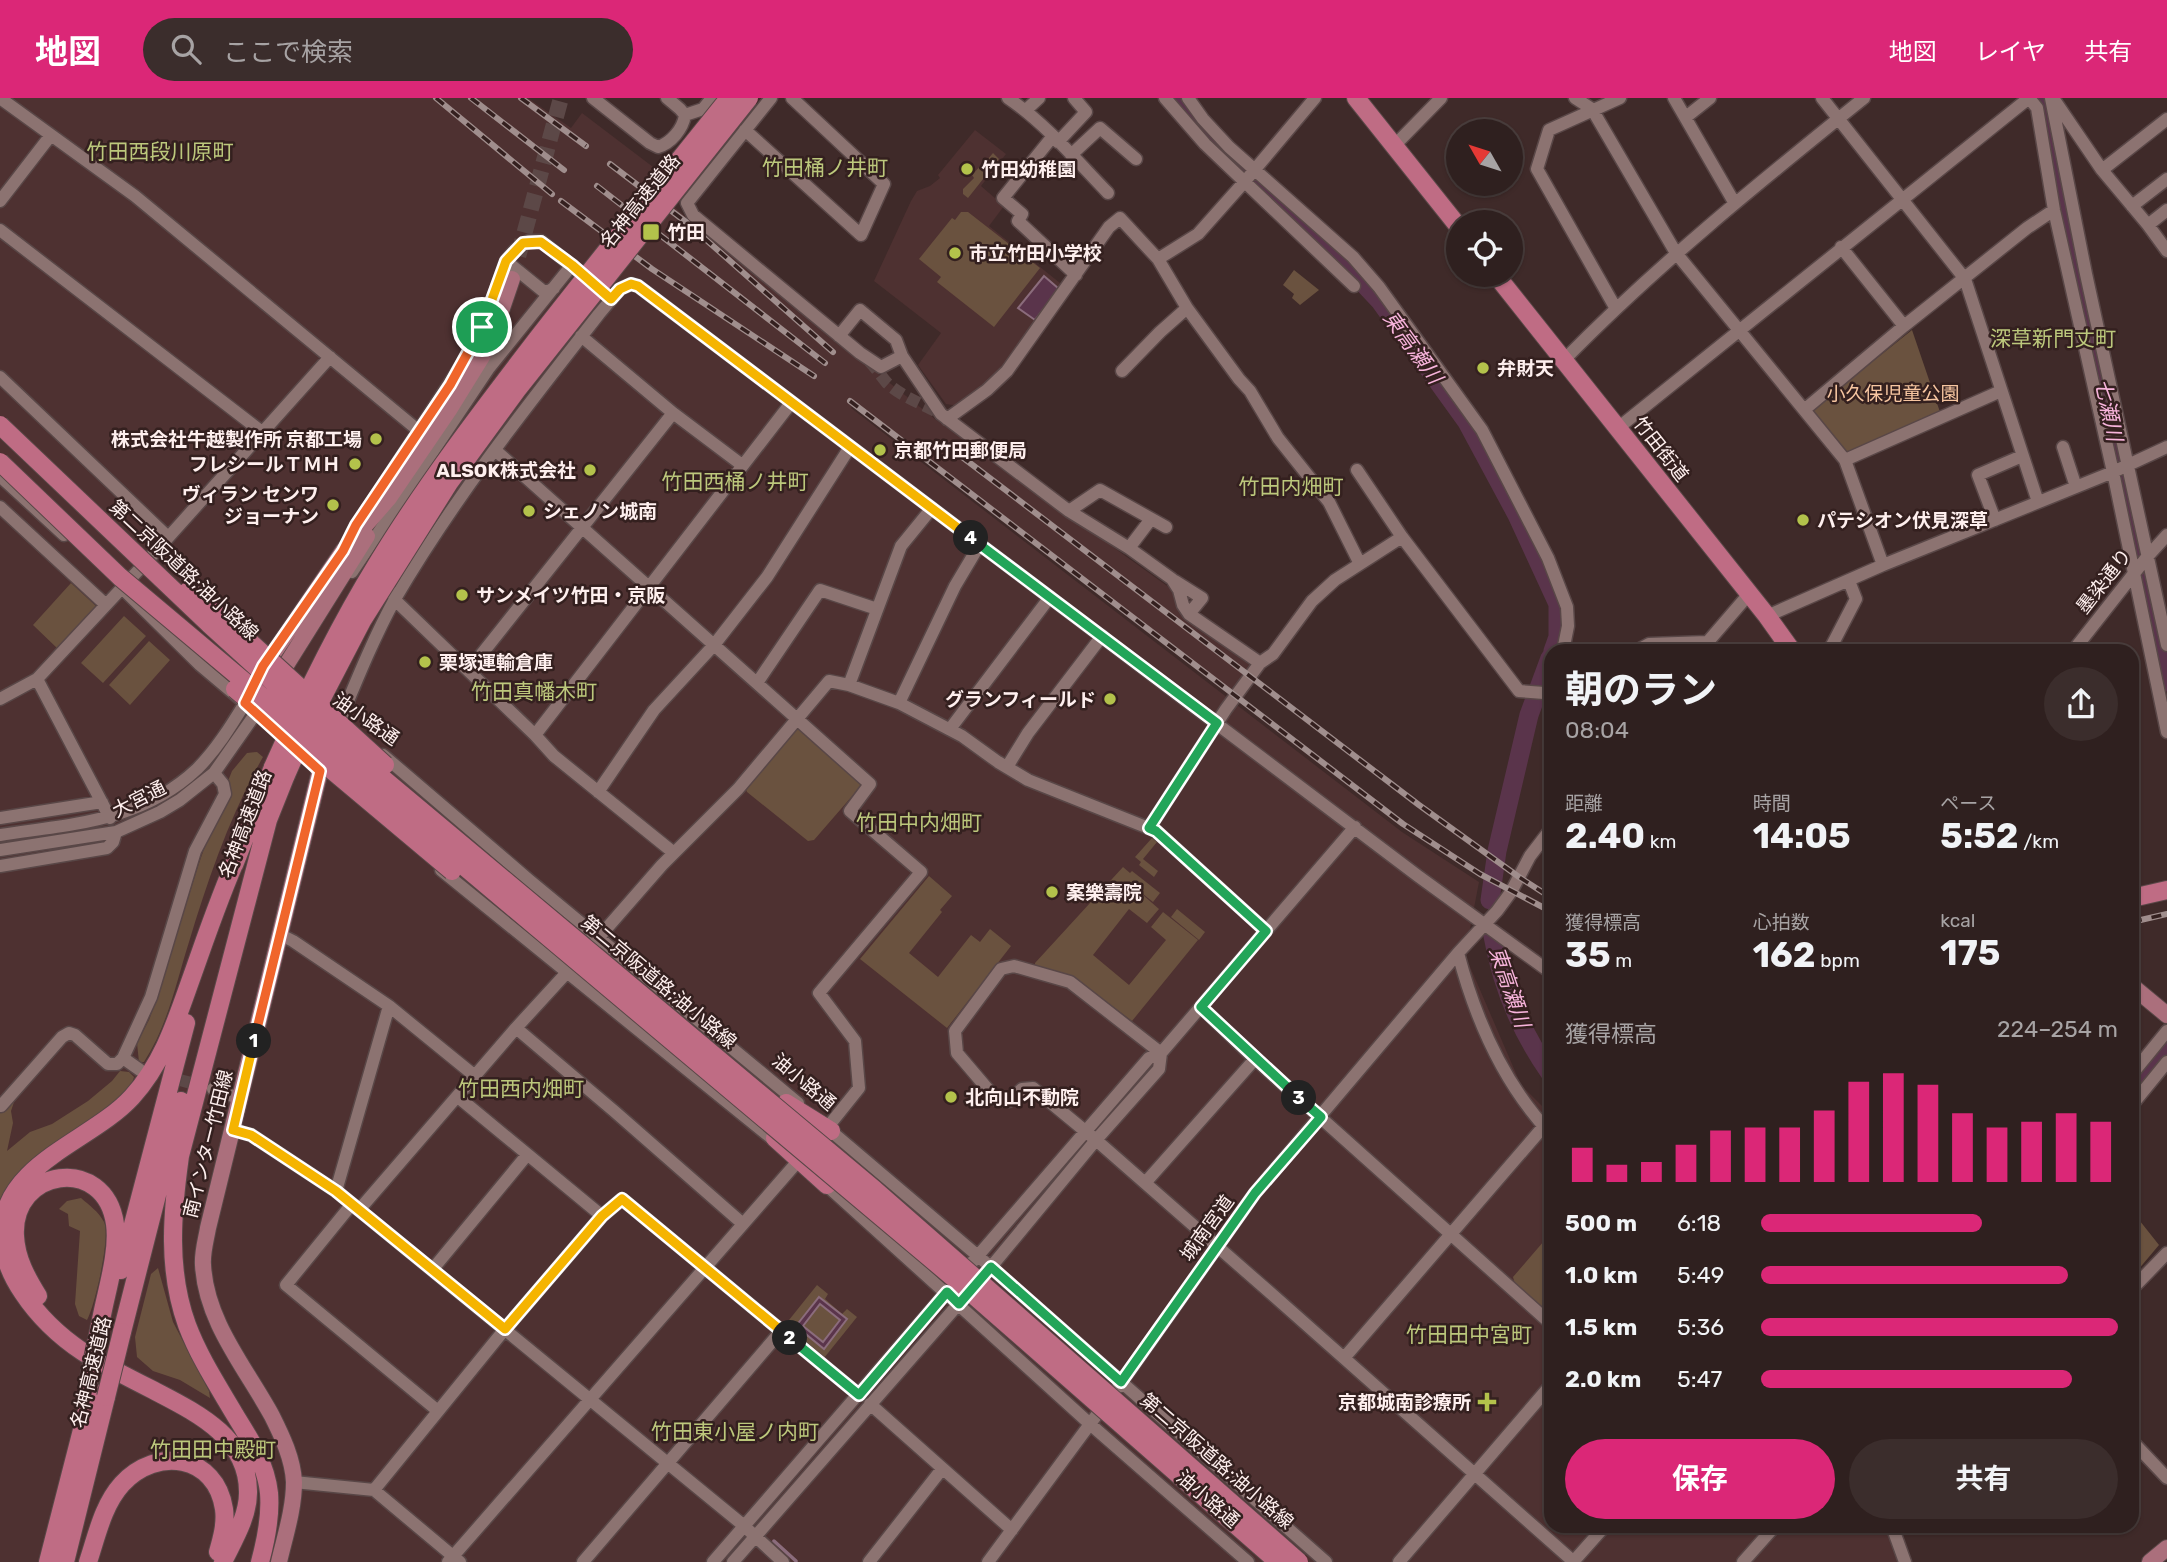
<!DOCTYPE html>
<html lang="ja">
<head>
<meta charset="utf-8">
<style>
	body { margin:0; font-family:Rubik,"Noto Sans JP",sans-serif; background:#3b2d2c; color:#f1f3f6; height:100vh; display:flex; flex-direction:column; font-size:26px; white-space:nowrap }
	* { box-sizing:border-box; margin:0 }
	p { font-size:23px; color:#a7a3a4 }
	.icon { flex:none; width:38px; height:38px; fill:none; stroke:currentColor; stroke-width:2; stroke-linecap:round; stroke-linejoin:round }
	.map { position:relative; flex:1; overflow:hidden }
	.panel { position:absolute; left:1544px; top:546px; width:595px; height:889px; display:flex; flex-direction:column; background:#2f201f; border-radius:21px; box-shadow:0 2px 5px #0004,0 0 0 2px #4a3e3d }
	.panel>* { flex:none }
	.needle { width:46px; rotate:309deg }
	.buttons { position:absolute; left:1446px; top:21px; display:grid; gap:14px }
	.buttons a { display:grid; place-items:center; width:77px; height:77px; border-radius:50%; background:#2f201f; box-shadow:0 2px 5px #0004,0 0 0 2px #4a3e3d; font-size:35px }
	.pin { position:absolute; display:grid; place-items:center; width:60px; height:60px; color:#fff; margin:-30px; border:4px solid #fff; border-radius:50%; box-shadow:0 2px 7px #0007 }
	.km { position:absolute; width:35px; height:35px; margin:-18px; border-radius:50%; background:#222; color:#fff; font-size:19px; line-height:35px; text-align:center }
	.round { display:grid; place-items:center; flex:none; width:74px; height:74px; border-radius:37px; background:#3b2d2c }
	.summary { display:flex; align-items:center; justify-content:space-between; height:119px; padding:0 21px }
	h1 { font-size:38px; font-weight:700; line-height:52px }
	.stats { display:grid; grid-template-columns:repeat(3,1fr); gap:10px; height:119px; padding:7px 21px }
	.stats div { display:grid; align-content:center }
	.stats b { font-size:35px; font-weight:700 }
	.stats small { font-size:19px; font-weight:400 }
	.stats p { font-size:19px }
	.chart { height:196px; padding:14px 21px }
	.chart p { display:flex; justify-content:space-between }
	.chart svg { width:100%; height:126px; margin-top:7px; stroke:#db2777; stroke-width:6 }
	.primary-button { display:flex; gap:14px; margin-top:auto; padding:14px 21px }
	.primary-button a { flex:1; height:80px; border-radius:42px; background:#db2777; color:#fff; font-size:28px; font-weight:700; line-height:80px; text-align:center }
	.primary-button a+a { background:#3b2d2c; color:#f1f3f6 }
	ul { padding:0 21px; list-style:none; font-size:23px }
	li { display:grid; grid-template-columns:112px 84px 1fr; align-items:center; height:52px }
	li i { height:18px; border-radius:9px; background:#db2777 }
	header { display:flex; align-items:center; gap:42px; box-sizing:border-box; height:98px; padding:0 35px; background:#db2777; color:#fff }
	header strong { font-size:33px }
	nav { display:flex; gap:38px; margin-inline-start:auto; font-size:24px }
	.search { width:490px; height:63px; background:#3b2d2c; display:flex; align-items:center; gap:18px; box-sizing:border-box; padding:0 24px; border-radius:38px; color:#a7a3a4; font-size:26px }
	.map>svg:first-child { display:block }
</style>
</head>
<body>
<header>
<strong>地図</strong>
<div class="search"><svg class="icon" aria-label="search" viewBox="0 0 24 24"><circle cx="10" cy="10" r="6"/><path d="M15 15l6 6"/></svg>ここで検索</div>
<nav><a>地図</a><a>レイヤ</a><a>共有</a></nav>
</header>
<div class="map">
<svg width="2167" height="1464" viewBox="0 0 2167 1464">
	<rect width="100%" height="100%" fill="#3f2a29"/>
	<path fill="#4e3131" d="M0,0H528L571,30L582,15L657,72L647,86L764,185L935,321L1170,490L1181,515L1251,568L1230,595L854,306L851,310L1402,734L1479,784L1465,857L1521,987L1550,1016V1428H1899L1910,1464H0Z
		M975,32L1006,56L981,88L1004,108L989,128L1065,189L1008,265L959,308L946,306L918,267L941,235L874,183L911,103L917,93L930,88L940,80L938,77Z"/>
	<path fill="#6a523f" d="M993,55L999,61L968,100L963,96V91L974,80L972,77L982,66L983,67Z
		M961,114H968L1040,170L994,229L937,184L941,179L919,161L952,120L955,122Z
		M1294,172L1319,192L1300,207L1292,200L1294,196L1283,187Z
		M1912,232L1940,314L1853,355L1842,352L1811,313Z
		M71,485L97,509L58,551L33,527Z
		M124,518L146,538L103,585L81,565Z
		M149,543L170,562L130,607L109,587Z
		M801,631L860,683V689L814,742L808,743L747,694L745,689L793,632Z
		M257,654L263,659C230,717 208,781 189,844C176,885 168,927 144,964H139L137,945L149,922L159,894L198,768L228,683L232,673L247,655Z
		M1152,740L1157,744L1143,761L1158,773L1154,779L1139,767L1141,764L1135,759Z
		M1123,769L1130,775L1132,773L1160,795L1153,804L1128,784L1159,811L1147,825L1129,811L1093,857L1129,887L1166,842L1151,829L1163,814L1198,842L1132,923L1075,880L1035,869V865Z
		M929,778L952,798L940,812L942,814L909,855L938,879L971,837L980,844L990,831L1011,848L947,930L860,861Z
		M1177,811L1205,834L1199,842L1171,819Z
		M120,973L129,974L134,979L131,988C114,1004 96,1022 76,1033C40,1054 21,1066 0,1102V1013L10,1004H14L11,1013L13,1025L7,1053L30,1034L52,1026L88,1003L112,983Z
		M81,1100C89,1107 99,1114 104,1124C111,1137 95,1208 87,1222L79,1218L75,1206L80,1133L69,1128L68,1116L59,1111L67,1103Z
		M2132,1113L2159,1147L2132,1179Z
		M1550,1136V1217L1515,1186L1513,1179Z
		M158,1170L173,1224L209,1293L210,1300L180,1282L153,1273L137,1259L135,1239L151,1176Z
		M817,1187L828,1196L825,1201L842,1216L847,1211L857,1219L824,1260L785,1227Z"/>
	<path fill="#5a344b" stroke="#8b6c7c" stroke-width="2" fill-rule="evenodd" d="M1044,178L1059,191L1035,222L1018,210Z
		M819,1199L847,1221L824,1251L796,1228ZM820,1206L840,1222L823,1244L803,1228Z"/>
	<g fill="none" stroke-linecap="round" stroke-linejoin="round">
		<path stroke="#8b6c7c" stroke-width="3.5" d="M774,1443L796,1463"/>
		<path stroke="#5a344b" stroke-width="19" d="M1177,0L1219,48L1282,108L1333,153L1380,203L1467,324L1517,417L1558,506V539L1553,553
			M2042,0L2107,305L2129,421L2145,487L2149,495L2150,511L2167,584
			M1490,802L1497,753L1529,617L1550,560
			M1493,838C1502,888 1521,934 1550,975
			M2132,995L2167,950"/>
		<path stroke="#5c4847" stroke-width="12" stroke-dasharray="12 6" stroke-linecap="butt" d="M869,263C876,270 881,278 887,285C902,299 923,306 941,316
			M146,973L206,989"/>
		<path stroke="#5c4847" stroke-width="16" stroke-dasharray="16 8" stroke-linecap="butt" d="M512,181L561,0"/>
		<g stroke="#594747" stroke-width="15">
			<path id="minor" d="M0,0L135,98L419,333
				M593,0L650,45L658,49C671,45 683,31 685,17L680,11L667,0
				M771,0L687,105L693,117L860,255L881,269L902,258
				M1008,0C1046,26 1076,62 1108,95
				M1165,0L1205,46L1354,188
				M1188,0L1203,21L1229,49L1353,159L1379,189L1482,332L1548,460L1567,509L1568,528L1563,553
				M1575,0L1592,11L1676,155L1845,362L1883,467
				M1674,0L1734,104
				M1822,0L1965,181L2038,404
				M2029,0L2037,10L2054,112L2113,374L2167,634
				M2051,0L2086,176L2167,547
				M2053,0L2102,72L2148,127L2167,153
				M1026,12L1039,0
				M685,17L703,11L712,0
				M1686,19L1710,0
				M745,32L861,137L884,86L792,0
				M1053,38L1003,100L1022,116L1018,123L1076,177
				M1058,44L1086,14L1074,0
				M1394,48L1441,0
				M1071,57L1100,30L1136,61
				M2102,72L2167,21
				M0,103L51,37
				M2132,108L2167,81
				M2148,127L2167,112
				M0,132L262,334
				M1841,149L1904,228
				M1158,161L1198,136L1246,82L1315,0
				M506,163L543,193H549L554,190
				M1615,209L1537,71L1549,32L1620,0
				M581,238L673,315L742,367
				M839,238L860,212L896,242L902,258L941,316L1069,413L1129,450L1172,481L1179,492L1183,507L1189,516L1260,565
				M1564,262C1657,167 1760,84 1864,0
				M1122,273L1160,234L1187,210
				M0,279L168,439
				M1804,312L1904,228L2027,130L2054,112
				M947,321L987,292L1007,273L1109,129L1120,120L1158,161L1187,210L1239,281L1250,293L1278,340L1329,404L1360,466
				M1618,330L2029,0
				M2063,349L2076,389
				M495,352L870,686L850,713L921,774L819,895L855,943L859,990L827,1030
				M1845,362L2001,293
				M1357,372L1402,439L1519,593L1544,595L1550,592
				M0,378L64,437
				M0,409L105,506
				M1069,413L1100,392L1166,429
				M1995,422L1978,377L2022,358
				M352,435L466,260L488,215L506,163L515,152L529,143H541L589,182
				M1129,450L1151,421
				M352,474L489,270L572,167
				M1175,483L1202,500L1189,516
				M393,495L395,502L535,637L554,658L674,755
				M1767,518L1883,467L2113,374L2167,349
				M1636,553L1649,546L1707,544
				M1700,553L1749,496
				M1829,553L1856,501L1849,483
				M2073,553L2147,459L2167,437
				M469,572L673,315
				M37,581L110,720
				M757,585L820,492L877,511
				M849,587L901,448L932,410
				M0,601L37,581L148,462L330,259
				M899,605L955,488L980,446
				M342,629L338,627C356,584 373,541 395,501C454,400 527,308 599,216L620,191L631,186L638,188L1418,778L1550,874
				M950,631L1050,499
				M535,637L791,305
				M383,657L529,782L798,1005
				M1007,669L1028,635L1102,538
				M598,694L654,612L714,547L767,479L850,349
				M0,720L102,704
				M1149,730L1226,611L1260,565L1273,556L1312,503L1335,482L1402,439
				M0,737C71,726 141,724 197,671C216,652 231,628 245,605L200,567L124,492
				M0,752L116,734L160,714L180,702L214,675L256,615
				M0,768L107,750L113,744L116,734
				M441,772L780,1047
				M279,836L293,843L389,908L475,978
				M593,846L662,767L738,691L829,583L849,587L899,605L962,638L998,664L1028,682L1156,733L1266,833
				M1458,855C1475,920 1503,985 1550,1035
				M1201,909L1255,961L1550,1225
				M516,930L614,1013L743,1126
				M1161,955L1070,884L1014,868L1001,871L955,933L957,955L997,1002L1009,1003L1022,991L1033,990L1096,1042L1283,1206L1574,1464
				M123,960L140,972
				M2132,976L2167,933
				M213,991L241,1001
				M458,999L602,1118
				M2132,1007L2167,964
				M1,1008L62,939L69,935L75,937L108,966H117L123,960L151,899L195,753L225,696L223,686L214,675
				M825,1028L978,1158L1326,1464
				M233,1032L251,1037L336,1093L743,1427L783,1464
				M823,1084L1090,1326L1248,1464
				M1145,1085L1255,961
				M336,1093L389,908
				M352,1106L286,1187L438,1313
				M359,1112L516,930L571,870
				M432,1172L527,1057
				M986,1175L1096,1042L1159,971L1161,955
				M2132,1191L2167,1155
				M1344,1260L1544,1028
				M1118,1289L1255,1095L1458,855L1497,813L1511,794L1530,758L1550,732
				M870,1306L1012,1432
				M2132,1343L2167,1380
				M294,1384L374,1392L505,1231L602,1118L622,1101L859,1297
				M374,1392L460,1464
				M1892,1428L1905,1464
				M448,1464L799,1062
				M583,1464L782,1232
				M713,1464L1149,960L1161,955L1355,729
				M733,1464L962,1202
				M869,1464L942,1371
				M988,1464L1107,1303
				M1399,1464L1550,1288
				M1573,1464L1605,1428
				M1743,1464L1775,1428"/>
		</g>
		<g stroke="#594747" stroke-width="18">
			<path id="major" d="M262,572L343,453L389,400L449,312L483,257L499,219L512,181
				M258,612L367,438
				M2132,888L2167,917
				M279,1464C285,1438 294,1411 294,1384C293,1361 282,1338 272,1318C246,1270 206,1224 203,1167C202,1155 206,1142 208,1130L320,673L328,654
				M2150,1464L2167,1450"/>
		</g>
		<g stroke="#594747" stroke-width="20">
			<path id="highway" d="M1356,0L1458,128
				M1496,177L1767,518L1792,553
				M264,732L286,677
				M234,767L273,669
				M2132,800L2167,792
				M786,1005L831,1033
				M775,1040L827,1087
				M121,1172L186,925
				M38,1198C27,1180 16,1161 15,1138C11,1070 105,1056 115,1126C119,1155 106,1194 101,1222
				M122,1234L181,1003
				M48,1464L92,1293
				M65,1464L106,1299
				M88,1464C97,1437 103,1407 122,1386C157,1348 216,1357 224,1411C226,1426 222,1440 218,1454
				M223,1464C233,1443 248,1419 248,1395C249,1339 195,1314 153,1292C129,1280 105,1268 83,1254C59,1238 39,1219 23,1195C10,1176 1,1154 3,1130C6,1065 93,1042 132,999C163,965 176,923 191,881C206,839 220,797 238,757
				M260,1464C266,1442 271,1419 269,1395C266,1366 250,1341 235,1317C218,1288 199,1259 187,1227C167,1172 172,1115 180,1058L268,722"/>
		</g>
		<use href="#minor" stroke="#8c7371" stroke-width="12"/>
		<use href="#major" stroke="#ab6f7c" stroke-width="16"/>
		<use href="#highway" stroke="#bf6c84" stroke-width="18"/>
		<g stroke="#a08e8d" stroke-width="6">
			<path id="rail" d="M436,0L552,96
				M471,0L564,72
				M521,0L586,48
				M610,66L686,124L833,254
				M597,88L825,265
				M561,103L652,171L814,278
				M850,303L1403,726L1480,776L1550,813
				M945,346L1419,707L1519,779L1550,799
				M2132,824L2167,816"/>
		</g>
		<use href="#rail" stroke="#34201f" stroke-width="3.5" stroke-dasharray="10" stroke-linecap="butt"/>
		<g stroke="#594747" stroke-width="20" stroke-linecap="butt">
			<path id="highway-bridge" d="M0,327L209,526L331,637L875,1092L1299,1464
				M0,364L120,479L962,1187L1278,1464
				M188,493L216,513L385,667
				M235,591L452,773
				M273,669C304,599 337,531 377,466C425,387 481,314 537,241C600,160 665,80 729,0
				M286,677L310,623L362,523L449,385L517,292L749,0
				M87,1290L101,1222
				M106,1299L122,1234"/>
		</g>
		<use href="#highway-bridge" stroke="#bf6c84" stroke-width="18"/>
	</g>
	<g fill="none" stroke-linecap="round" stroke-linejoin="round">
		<g stroke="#fff" stroke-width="14">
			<path id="split-1" d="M254,943L320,673L245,605L263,568L343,453L356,427L450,287L482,229"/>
		</g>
		<g stroke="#fff" stroke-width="14">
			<path id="split-2" d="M254,943L233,1032L251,1037L336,1093L505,1231L602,1118L622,1101L790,1240"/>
		</g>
		<g stroke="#fff" stroke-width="14">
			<path id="split-3" d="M790,1240L859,1297L947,1194L959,1206L991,1169L1121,1284L1255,1095L1321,1019L1299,1000"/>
		</g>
		<g stroke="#fff" stroke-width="14">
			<path id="split-4" d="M971,440L1217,625L1149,730L1156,733L1266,833L1201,909L1299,1000"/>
		</g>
		<g stroke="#fff" stroke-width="14">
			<path id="split-5" d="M482,229L506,163L523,145L541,144L572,167L611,201L620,191L631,186L638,188L971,440"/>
		</g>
		<use href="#split-1" stroke="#f0652b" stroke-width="9"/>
		<use href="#split-2" stroke="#f5b400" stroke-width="9"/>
		<use href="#split-3" stroke="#22a559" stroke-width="9"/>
		<use href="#split-4" stroke="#22a559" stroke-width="9"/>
		<use href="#split-5" stroke="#f5b400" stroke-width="9"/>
	</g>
	<g fill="#b3c24b" stroke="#34201f" stroke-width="2.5">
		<circle cx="967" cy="71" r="7"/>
		<rect x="642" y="125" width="18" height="18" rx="3.5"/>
		<circle cx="955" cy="155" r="7"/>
		<circle cx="1483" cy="270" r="7"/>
		<circle cx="376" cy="341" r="7"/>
		<circle cx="880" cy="352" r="7"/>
		<circle cx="355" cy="366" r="7"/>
		<circle cx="590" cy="372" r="7"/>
		<circle cx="333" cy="407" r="7"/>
		<circle cx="529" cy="413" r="7"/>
		<circle cx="1803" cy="422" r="7"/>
		<circle cx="462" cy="497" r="7"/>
		<circle cx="425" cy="564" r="7"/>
		<circle cx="1110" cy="601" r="7"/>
		<circle cx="1052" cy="794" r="7"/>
		<circle cx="951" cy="999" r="7"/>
		<path d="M1483.5 1293.5h7v7h7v7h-7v7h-7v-7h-7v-7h7z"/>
	</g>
	<g text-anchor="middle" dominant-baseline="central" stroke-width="5" stroke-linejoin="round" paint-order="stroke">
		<g font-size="19" font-weight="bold" fill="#feefee" stroke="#34201f" text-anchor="start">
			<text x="981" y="71">竹田幼稚園</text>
			<text x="667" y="134">竹田</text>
			<text x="969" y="155">市立竹田小学校</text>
			<text x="1497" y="270">弁財天</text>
			<text x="362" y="341" text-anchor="end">株式会社牛越製作所 京都工場</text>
			<text x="894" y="352">京都竹田郵便局</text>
			<text x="341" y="366" text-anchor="end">フレシールＴＭＨ</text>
			<text x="576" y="372" text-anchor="end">ALSOK株式会社</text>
			<text x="319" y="396" text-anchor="end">ヴィラン センワ<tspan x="319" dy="22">ジョーナン</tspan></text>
			<text x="543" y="413">シェノン城南</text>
			<text x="1817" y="422">パテシオン伏見深草</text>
			<text x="476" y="497">サンメイツ竹田・京阪</text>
			<text x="439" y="564">栗塚運輸倉庫</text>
			<text x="1096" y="601" text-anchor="end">グランフィールド</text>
			<text x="1066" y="794">案樂壽院</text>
			<text x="965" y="999">北向山不動院</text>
			<text x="1471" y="1304" text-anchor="end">京都城南診療所</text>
		</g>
		<g font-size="19" fill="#feefee" stroke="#34201f">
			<text transform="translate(640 103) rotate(-51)">名神高速道路</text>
			<text transform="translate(1661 351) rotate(52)">竹田街道</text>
			<text transform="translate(184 472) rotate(43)">第二京阪道路;油小路線</text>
			<text transform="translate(2104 483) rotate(-52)">墨染通り</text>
			<text transform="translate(366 621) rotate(35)">油小路通</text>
			<text transform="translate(139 701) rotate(-27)">大宮通</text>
			<text transform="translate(245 726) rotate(-69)">名神高速道路</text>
			<text transform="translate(659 884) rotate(40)">第二京阪道路;油小路線</text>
			<text transform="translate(804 984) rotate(40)">油小路通</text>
			<text transform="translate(208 1046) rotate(-76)">南インター竹田線</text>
			<text transform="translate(1207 1130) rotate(-54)">城南宮道</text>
			<text transform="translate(91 1274) rotate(-76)">名神高速道路</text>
			<text transform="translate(1217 1363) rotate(41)">第二京阪道路;油小路線</text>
			<text transform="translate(1208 1401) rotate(41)">油小路通</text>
		</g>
		<g font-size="19" fill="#f7c6a1" stroke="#34201f">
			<text x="1893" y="295">小久保児童公園</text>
		</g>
		<g font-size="21" fill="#bcc87c" stroke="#34201f">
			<text x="160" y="53">竹田西段川原町</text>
			<text x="825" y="69">竹田桶ノ井町</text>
			<text x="2053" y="240">深草新門丈町</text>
			<text x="735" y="383">竹田西桶ノ井町</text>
			<text x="1291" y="388">竹田内畑町</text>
			<text x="534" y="593">竹田真幡木町</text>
			<text x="919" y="724">竹田中内畑町</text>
			<text x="521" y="990">竹田西内畑町</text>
			<text x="1469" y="1236">竹田田中宮町</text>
			<text x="735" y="1333">竹田東小屋ノ内町</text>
			<text x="213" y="1351">竹田田中殿町</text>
		</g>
		<g font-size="21" font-style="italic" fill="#f8b4dc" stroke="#34201f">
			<text transform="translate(1413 249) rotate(54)">東高瀬川</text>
			<text transform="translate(2109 312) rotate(78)">七瀬川</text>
			<text transform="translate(1510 889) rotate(71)">東高瀬川</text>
		</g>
	</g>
</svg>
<div class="buttons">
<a><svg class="needle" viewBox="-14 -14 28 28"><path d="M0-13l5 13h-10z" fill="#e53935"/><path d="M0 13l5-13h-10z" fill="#a7a3a4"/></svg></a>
<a><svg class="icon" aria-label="locate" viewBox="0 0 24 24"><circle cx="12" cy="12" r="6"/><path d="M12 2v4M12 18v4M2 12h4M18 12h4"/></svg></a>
</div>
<div class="pin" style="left:482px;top:229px;background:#1e9e55"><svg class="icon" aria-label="arrive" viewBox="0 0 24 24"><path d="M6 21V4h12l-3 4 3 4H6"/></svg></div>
<b class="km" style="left:254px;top:943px">1</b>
<b class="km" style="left:790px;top:1240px">2</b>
<b class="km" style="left:1299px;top:1000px">3</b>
<b class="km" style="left:971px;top:440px">4</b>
<section class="panel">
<div class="summary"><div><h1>朝のラン</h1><p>08:04</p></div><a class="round"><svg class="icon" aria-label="share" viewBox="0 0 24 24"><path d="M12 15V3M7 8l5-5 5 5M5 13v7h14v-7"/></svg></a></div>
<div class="stats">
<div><p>距離</p><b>2.40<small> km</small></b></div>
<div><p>時間</p><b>14:05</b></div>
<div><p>ペース</p><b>5:52<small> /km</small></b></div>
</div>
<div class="stats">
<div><p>獲得標高</p><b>35<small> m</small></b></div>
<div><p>心拍数</p><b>162<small> bpm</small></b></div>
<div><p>kcal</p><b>175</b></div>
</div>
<div class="chart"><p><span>獲得標高</span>224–254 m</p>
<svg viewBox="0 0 160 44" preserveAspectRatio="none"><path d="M5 44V32M15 44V38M25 44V37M35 44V31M45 44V26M55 44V25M65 44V25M75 44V19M85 44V9M95 44V6M105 44V10M115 44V20M125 44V25M135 44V23M145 44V20M155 44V23"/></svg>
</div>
<ul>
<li><b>500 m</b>6:18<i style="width:62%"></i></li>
<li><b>1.0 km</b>5:49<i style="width:86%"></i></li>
<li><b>1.5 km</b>5:36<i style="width:100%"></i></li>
<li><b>2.0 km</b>5:47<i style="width:87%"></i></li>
</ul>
<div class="primary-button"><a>保存</a><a>共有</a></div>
</section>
</div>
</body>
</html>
